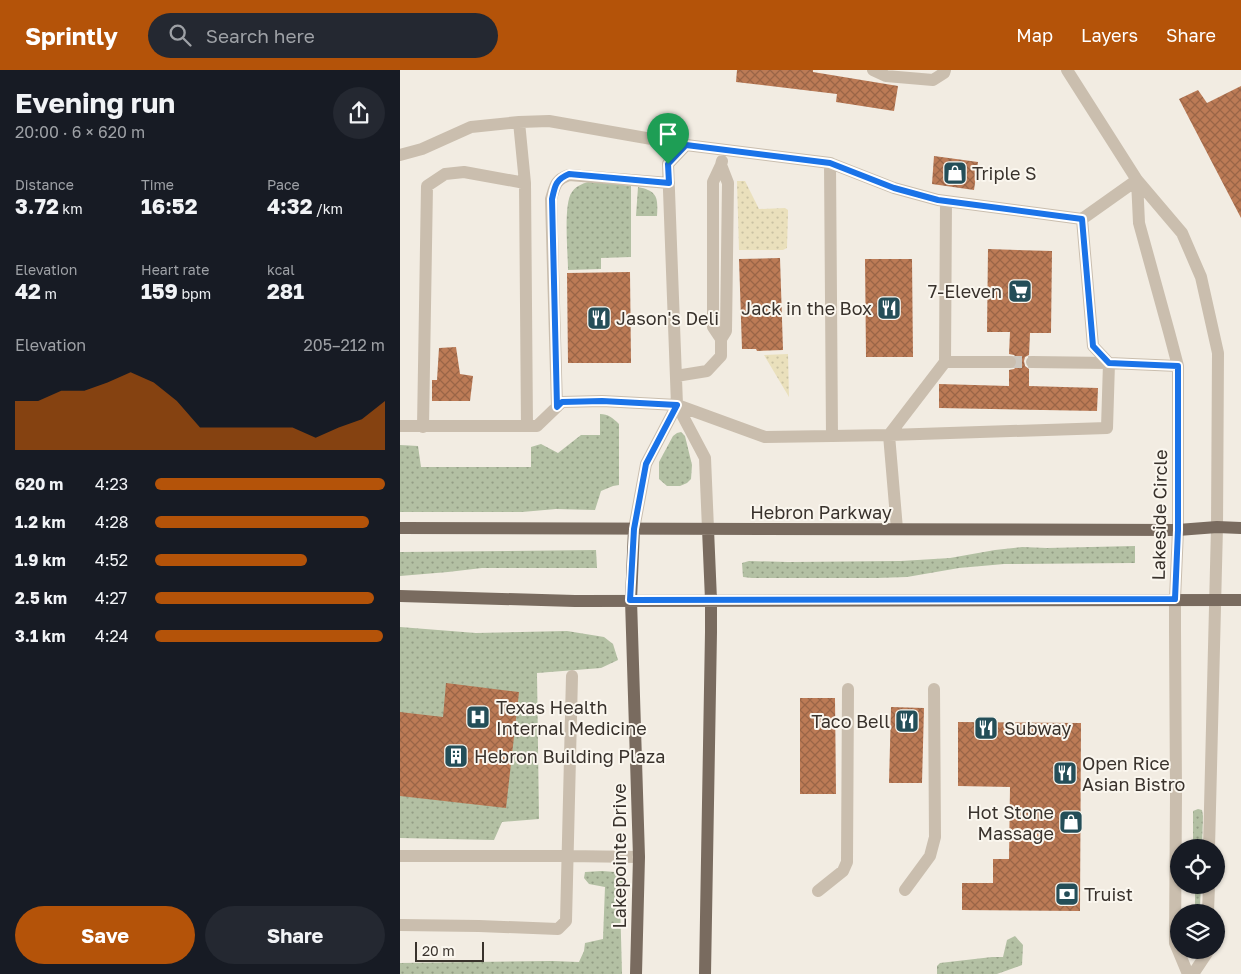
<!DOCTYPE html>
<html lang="en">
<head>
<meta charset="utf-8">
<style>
	body { margin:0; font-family:"Golos Text",sans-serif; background:#242831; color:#f1f3f6; height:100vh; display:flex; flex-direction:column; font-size:19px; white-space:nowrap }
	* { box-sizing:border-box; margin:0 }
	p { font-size:16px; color:#9ea1a6 }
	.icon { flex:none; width:28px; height:28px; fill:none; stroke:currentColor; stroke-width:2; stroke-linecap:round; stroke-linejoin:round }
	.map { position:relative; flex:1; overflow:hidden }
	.details { display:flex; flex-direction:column; background:#171b24; width:400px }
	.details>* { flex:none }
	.tools { position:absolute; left:770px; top:769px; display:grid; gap:10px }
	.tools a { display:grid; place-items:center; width:55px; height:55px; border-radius:50%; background:#171b24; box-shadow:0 1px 4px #0004; font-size:25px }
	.scale { position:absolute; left:15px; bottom:12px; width:69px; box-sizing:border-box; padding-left:5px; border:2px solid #39322c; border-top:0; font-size:14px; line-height:18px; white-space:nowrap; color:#39322c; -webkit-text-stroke:4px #faf6ee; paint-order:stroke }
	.pin { position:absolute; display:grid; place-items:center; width:42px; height:42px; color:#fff; margin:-51px -21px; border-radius:50% 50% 50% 0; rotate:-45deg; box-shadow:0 0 5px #0007 }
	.pin .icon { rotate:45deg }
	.round { display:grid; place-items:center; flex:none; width:52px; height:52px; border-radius:26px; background:#242831 }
	.summary { display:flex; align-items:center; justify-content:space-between; height:85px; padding:0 15px }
	h1 { font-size:28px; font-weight:700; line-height:38px }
	.figures { display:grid; grid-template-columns:repeat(3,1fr); gap:8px; height:85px; padding:5px 15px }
	.figures div { display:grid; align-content:center }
	.figures b { font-size:21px; font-weight:700 }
	.figures small { font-size:14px; font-weight:400 }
	.figures p { font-size:14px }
	.chart { height:140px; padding:10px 15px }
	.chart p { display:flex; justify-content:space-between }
	.chart svg { width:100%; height:90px; margin-top:5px; fill:#b45309; opacity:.7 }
	.button { display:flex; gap:10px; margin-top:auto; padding:10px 15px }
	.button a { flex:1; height:58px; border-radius:30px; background:#b45309; color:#fff; font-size:20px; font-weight:700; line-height:58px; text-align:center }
	.button a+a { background:#242831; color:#f1f3f6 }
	ul { padding:0 15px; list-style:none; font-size:16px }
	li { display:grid; grid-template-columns:80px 60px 1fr; align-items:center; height:38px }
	li i { height:12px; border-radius:6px; background:#b45309 }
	header { display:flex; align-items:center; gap:30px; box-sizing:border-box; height:70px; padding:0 25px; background:#b45309; color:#fff }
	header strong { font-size:24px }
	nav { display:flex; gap:28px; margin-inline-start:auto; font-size:18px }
	.search { width:350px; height:45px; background:#242831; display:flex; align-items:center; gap:12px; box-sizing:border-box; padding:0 18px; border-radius:28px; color:#9ea1a6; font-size:19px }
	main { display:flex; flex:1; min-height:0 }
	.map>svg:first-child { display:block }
</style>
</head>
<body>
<header>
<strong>Sprintly</strong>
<div class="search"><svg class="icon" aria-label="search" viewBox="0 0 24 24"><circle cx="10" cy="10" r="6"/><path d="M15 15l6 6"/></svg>Search here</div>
<nav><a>Map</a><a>Layers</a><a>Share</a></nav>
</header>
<main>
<section class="details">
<div class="summary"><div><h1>Evening run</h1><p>20:00 · 6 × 620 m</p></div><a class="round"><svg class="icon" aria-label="share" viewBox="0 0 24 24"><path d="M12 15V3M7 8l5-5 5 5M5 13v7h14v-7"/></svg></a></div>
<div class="figures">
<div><p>Distance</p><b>3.72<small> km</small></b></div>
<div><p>Time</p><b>16:52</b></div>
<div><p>Pace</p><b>4:32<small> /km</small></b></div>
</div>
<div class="figures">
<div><p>Elevation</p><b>42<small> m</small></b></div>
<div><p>Heart rate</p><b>159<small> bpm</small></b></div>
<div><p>kcal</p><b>281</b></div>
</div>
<div class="chart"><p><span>Elevation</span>205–212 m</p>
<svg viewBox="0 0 160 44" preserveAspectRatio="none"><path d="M0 44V20L10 20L20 15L30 15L40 11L50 6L60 11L70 20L80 33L90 33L100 33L110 33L120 33L130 38L140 33L150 29L160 20V44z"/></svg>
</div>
<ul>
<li><b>620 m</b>4:23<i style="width:100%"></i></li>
<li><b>1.2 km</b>4:28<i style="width:93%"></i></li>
<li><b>1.9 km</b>4:52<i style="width:66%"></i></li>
<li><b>2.5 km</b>4:27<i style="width:95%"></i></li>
<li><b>3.1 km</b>4:24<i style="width:99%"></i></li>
</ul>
<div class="button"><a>Save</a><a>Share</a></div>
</section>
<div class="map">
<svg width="841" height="904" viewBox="0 0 841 904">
	<defs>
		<pattern id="grass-dots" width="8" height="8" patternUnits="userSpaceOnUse" patternTransform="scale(1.25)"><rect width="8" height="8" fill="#b3c0a3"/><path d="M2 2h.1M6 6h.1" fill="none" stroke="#939d85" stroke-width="1.8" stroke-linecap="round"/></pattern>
		<pattern id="sand-dots" width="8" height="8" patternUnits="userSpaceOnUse" patternTransform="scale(1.25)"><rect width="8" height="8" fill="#eae0bc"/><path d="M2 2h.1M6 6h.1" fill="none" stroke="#c9c1a2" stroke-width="1.8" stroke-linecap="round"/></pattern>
		<pattern id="building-cross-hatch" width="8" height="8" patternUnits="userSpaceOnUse" patternTransform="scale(1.25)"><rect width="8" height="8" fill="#bc7b56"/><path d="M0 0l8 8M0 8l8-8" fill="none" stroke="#9a6547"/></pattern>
	</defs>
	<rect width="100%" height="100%" fill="#f2ece2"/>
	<path fill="url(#grass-dots)" d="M192,111L231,116V187L201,188V199L168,200C168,184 163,133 172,122C177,115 184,113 192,111Z
		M238,117C258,121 258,128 257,146H236Z
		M200,344C208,344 213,348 219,354V415L213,416L201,421L195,440L156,439L122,442H0V375L18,376L21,397H131V377L141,374L158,383L181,365H200Z
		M281,362L285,366L292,395L291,409L287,413L280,416H267L259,409V392L273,366L277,363Z
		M735,476V493L604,494L559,498L507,507L477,508H352L343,507L342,493L349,491L388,492L501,491L550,488L595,480L622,477L647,478Z
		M196,480L197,498H82L48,502L0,506V482Z
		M0,557L76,563L167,561L204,567L213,574L218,590L201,598L137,603L139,749L102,752L94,770L0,768Z
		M798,739L802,740L803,746L802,777H793V741Z
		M202,801L215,802L223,811L220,830L222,904H0V893L152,891L179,892L184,881L185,873L203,869L205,817L189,814L184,808L185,802Z
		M795,815H801L800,836L798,837L795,835Z
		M615,866L623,875L622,895L597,904H537V896L540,893L592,887H603L607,870Z"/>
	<path fill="url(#sand-dots)" d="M337,111H345L359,139L385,138L388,140L387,178L383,180H339Z
		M388,284L389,327L364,285Z"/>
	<path fill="url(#building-cross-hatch)" d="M337,0H413V2L498,16L494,41L436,32L437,24L336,12Z
		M841,16V148L779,29L798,20L807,33Z
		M534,86L578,92L574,120L532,114Z
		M588,179L652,181L651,263H630L629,285L625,287L624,291L625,296L629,299V316L698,318L697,341L539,338V314L609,316V300L614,299L617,296L618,292L617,288L614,285L609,284L610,262H587Z
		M380,188L383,280L357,281L356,279H342L339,189Z
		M465,189H512L513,287H466Z
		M230,202L231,293H168L167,203Z
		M56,277L60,304L73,306L70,331H32V310H37L39,278Z
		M46,613L119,622L106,738L0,726V642L43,647Z
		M400,628H435L436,724H400Z
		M491,637L524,638L522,713H489Z
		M558,652L681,653L680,841L562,840V813H593V789H609L610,717L558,716Z"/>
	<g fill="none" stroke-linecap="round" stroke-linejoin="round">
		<path stroke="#cdc7be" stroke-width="12" stroke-dasharray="12 6" stroke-linecap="butt" d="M610,292H632"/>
		<path stroke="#cabeae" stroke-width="12" d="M473,0L486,6L533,10L544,3L545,0
			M667,0L737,110L782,163L801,207L818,283L817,457L809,778
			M0,85L22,79L71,57L119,52
			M430,93L494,118L538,130L682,149
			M737,110L739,153L769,262L778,296V460L775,529V560L776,724L775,873L788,904
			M737,110L682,149L693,276L709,293L778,296
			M546,131L545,292L489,365L707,358L709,293L632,292
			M321,269L313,257V112L321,95L322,91
			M545,292H610
			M276,306L307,301L321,286V269L326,261L328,113L321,95
			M157,337L151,129C155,116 155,110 169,105L269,113
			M0,356H137L162,332L202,331L277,335L365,367L432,366L430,93L286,75L268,94L277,335
			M127,356L125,113L119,52L149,51L286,75
			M23,357L27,116L45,104L64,102L125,113
			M432,366L489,365L497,459
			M234,459L246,394L277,335L305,388L308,459
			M0,786H167L239,787
			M505,820L530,786L535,767L534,619
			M418,821L443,801L447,792L448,619
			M808,842L809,815
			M0,855L79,856L158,859L166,851L172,606
			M793,904L807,883V880"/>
		<path stroke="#796b5f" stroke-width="12" d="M0,458L778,460L817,457L841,458
			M234,459L231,530L239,787L236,904
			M0,526L175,531L841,530
			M305,904L311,562V530L308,459"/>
	</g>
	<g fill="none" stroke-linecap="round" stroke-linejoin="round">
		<g stroke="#fff" stroke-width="10">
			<path id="route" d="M286,75L430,93L494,118L538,130L682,149L693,276L709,293L778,296V460L775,529L230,530L234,459L246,394L277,335L202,331L162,332L157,337L152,129C155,116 155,110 169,104L269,113L268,94Z"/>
		</g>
		<use href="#route" stroke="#1a73e8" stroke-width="6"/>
	</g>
	<defs>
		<g id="shop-square" transform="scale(1.25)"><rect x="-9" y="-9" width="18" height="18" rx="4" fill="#244e58" stroke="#faf6ee"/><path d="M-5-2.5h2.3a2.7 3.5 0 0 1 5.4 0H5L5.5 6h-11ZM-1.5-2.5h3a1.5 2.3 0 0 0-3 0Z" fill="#fff"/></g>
		<g id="supermarket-square" transform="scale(1.25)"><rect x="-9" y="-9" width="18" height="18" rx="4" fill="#244e58" stroke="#faf6ee"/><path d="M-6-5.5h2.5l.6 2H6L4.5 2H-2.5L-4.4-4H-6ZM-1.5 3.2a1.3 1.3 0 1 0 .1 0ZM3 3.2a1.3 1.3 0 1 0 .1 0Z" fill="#fff"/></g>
		<g id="restaurant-square" transform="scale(1.25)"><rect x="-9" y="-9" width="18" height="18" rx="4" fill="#244e58" stroke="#faf6ee"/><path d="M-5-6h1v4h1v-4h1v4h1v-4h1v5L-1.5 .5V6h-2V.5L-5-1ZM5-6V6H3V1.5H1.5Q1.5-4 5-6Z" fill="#fff"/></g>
		<g id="hospital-square" transform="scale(1.25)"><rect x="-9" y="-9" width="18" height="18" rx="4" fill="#244e58" stroke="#faf6ee"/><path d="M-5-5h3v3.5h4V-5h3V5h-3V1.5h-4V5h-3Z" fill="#fff"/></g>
		<g id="building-square" transform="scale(1.25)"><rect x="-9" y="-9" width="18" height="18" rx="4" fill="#244e58" stroke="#faf6ee"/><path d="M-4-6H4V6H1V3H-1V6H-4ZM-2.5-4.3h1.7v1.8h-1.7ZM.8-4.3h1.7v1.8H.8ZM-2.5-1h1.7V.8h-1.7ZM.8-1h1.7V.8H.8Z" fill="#fff"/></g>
		<g id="bank-square" transform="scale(1.25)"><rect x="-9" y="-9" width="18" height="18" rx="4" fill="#244e58" stroke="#faf6ee"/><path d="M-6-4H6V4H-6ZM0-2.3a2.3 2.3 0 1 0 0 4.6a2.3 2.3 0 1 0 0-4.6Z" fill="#fff"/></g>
	</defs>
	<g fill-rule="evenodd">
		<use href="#shop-square" x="555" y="103"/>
		<use href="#supermarket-square" x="620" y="221"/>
		<use href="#restaurant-square" x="489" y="238"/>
		<use href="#restaurant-square" x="199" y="248"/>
		<use href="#hospital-square" x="78" y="647"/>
		<use href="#restaurant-square" x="507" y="651"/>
		<use href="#restaurant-square" x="586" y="658"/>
		<use href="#building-square" x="56" y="686"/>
		<use href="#restaurant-square" x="665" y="703"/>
		<use href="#shop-square" x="671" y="752"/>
		<use href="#bank-square" x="667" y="824"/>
	</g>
	<g text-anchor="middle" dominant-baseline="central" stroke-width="4" stroke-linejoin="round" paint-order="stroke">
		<g font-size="18" fill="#39322c" stroke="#faf6ee" text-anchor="start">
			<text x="572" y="103">Triple S</text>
			<text x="602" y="221" text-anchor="end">7-Eleven</text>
			<text x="472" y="238" text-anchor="end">Jack in the Box</text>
			<text x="216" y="248">Jason's Deli</text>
			<text x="96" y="637">Texas Health<tspan x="96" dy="21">Internal Medicine</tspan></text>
			<text x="490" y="651" text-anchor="end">Taco Bell</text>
			<text x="604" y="658">Subway</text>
			<text x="74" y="686">Hebron Building Plaza</text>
			<text x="682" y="693">Open Rice<tspan x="682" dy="21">Asian Bistro</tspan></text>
			<text x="654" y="742" text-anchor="end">Hot Stone<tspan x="654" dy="21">Massage</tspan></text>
			<text x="684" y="824">Truist</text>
		</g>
		<g font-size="18" fill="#39322c" stroke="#faf6ee">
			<text x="421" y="442">Hebron Parkway</text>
			<text transform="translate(759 445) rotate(-89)">Lakeside Circle</text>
			<text transform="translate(219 786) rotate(-90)">Lakepointe Drive</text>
		</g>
	</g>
</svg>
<div class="tools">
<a><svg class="icon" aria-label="locate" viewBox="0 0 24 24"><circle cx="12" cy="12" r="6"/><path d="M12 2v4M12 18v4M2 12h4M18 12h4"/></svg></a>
<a><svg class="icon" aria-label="layers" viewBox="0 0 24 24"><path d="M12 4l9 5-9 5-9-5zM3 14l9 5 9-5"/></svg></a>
</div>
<div class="scale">20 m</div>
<div class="pin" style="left:268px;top:94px;background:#1e9e55"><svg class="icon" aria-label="arrive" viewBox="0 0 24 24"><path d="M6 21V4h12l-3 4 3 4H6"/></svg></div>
</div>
</main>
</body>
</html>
